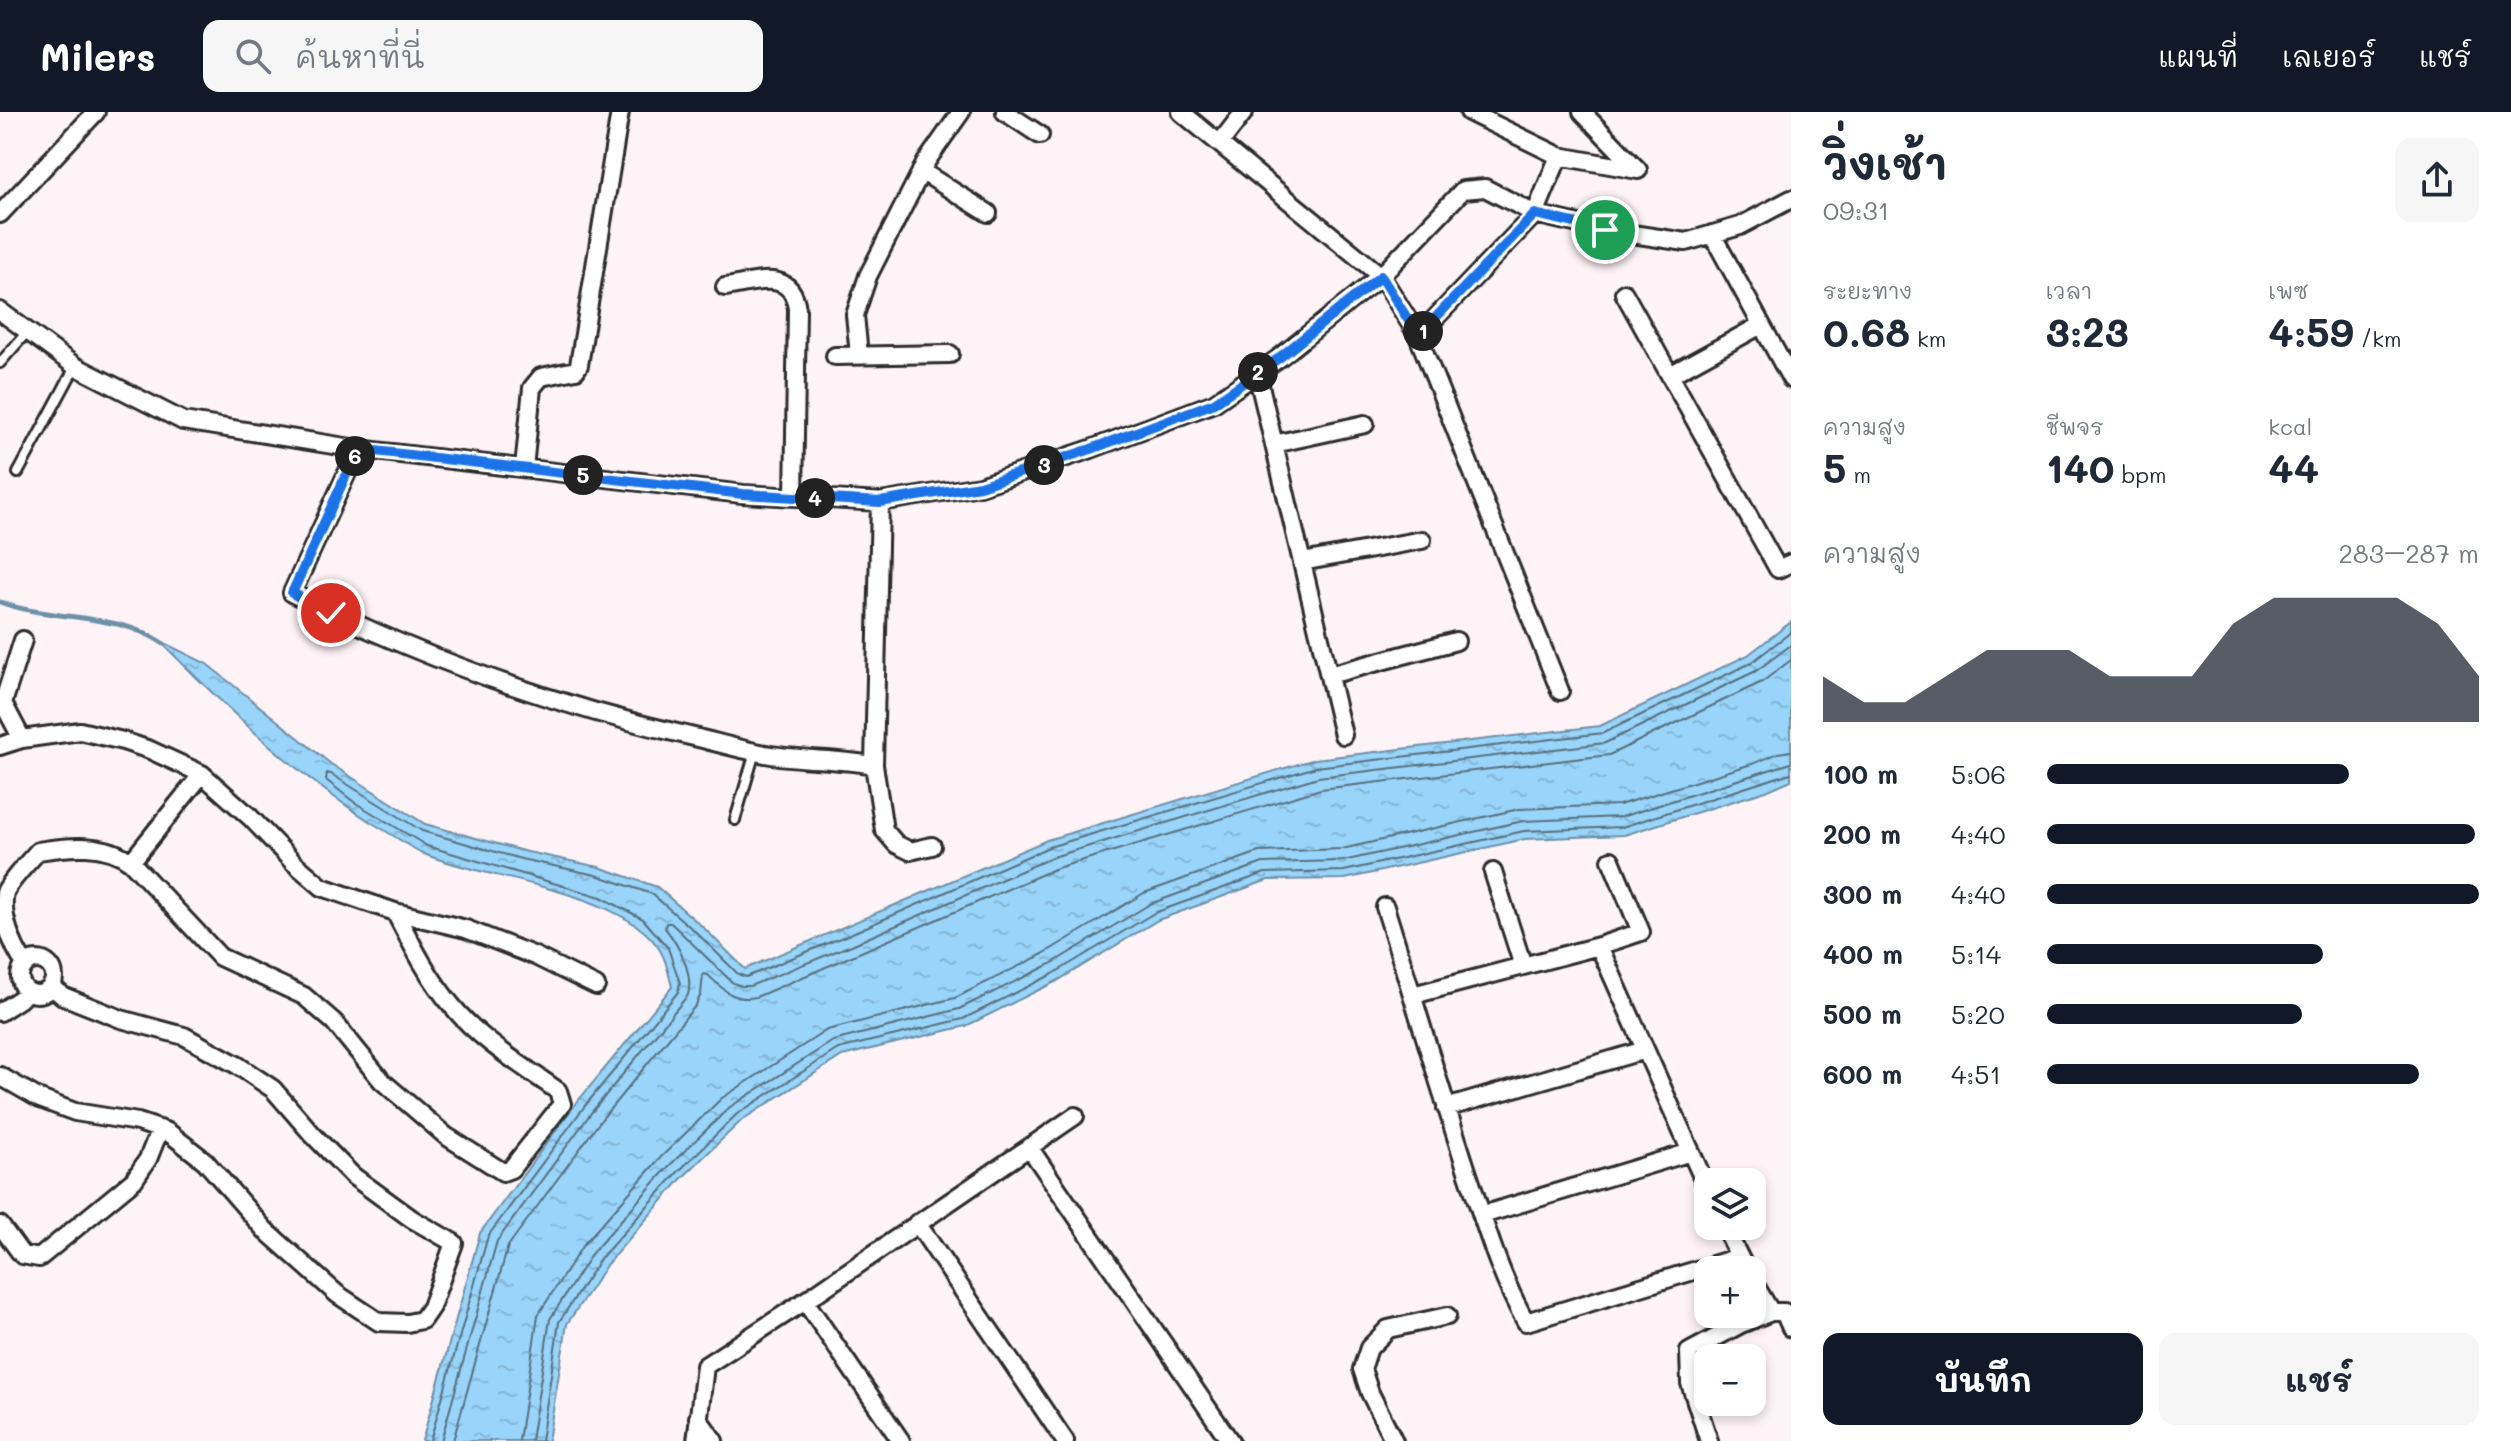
<!DOCTYPE html>
<html lang="th">
<head>
<meta charset="utf-8">
<style>
	body { margin:0; font-family:Mali,"Playpen Sans Thai",sans-serif; background:#f6f6f7; color:#1f2937; height:100vh; display:flex; flex-direction:column; font-size:30px; white-space:nowrap }
	* { box-sizing:border-box; margin:0 }
	p { font-size:26px; color:#747a83 }
	.icon { flex:none; width:44px; height:44px; fill:none; stroke:currentColor; stroke-width:2; stroke-linecap:round; stroke-linejoin:round }
	.map { position:relative; flex:1; overflow:hidden }
	.drawer { display:flex; flex-direction:column; background:#fff; width:720px }
	.drawer>* { flex:none }
	.buttons { position:absolute; left:1694px; top:1056px; display:grid; gap:16px }
	.buttons a { display:grid; place-items:center; width:72px; height:72px; border-radius:16px; background:#fff; box-shadow:0 4px 12px #0003; font-size:40px }
	.pin { position:absolute; display:grid; place-items:center; width:68px; height:68px; color:#fff; margin:-34px; border:4px solid #fff; border-radius:50%; box-shadow:0 2px 8px #0007 }
	.km { position:absolute; width:40px; height:40px; margin:-20px; border-radius:50%; background:#222; color:#fff; font-size:22px; line-height:40px; text-align:center }
	.round { display:grid; place-items:center; flex:none; width:84px; height:84px; border-radius:16px; background:#f6f6f7 }
	.head { display:flex; align-items:center; justify-content:space-between; height:136px; padding:0 32px }
	h1 { font-size:44px; font-weight:700; line-height:60px }
	.metrics { display:grid; grid-template-columns:repeat(3,1fr); gap:12px; height:136px; padding:8px 32px }
	.metrics div { display:grid; align-content:center }
	.metrics b { font-size:40px; font-weight:700 }
	.metrics small { font-size:22px; font-weight:400 }
	.metrics p { font-size:22px }
	.chart { height:224px; padding:16px 32px }
	.chart p { display:flex; justify-content:space-between }
	.chart svg { width:100%; height:144px; margin-top:8px; fill:#111827; opacity:.7 }
	.button { display:flex; gap:16px; margin-top:auto; padding:16px 32px }
	.button a { flex:1; height:92px; border-radius:16px; background:#111827; color:#fff; font-size:32px; font-weight:700; line-height:92px; text-align:center }
	.button a+a { background:#f6f6f7; color:#1f2937 }
	ul { padding:0 32px; list-style:none; font-size:26px }
	li { display:grid; grid-template-columns:128px 96px 1fr; align-items:center; height:60px }
	li i { height:20px; border-radius:10px; background:#111827 }
	header { display:flex; align-items:center; gap:48px; box-sizing:border-box; height:112px; padding:0 40px; background:#111827; color:#fff }
	header strong { font-size:38px }
	nav { display:flex; gap:44px; margin-inline-start:auto; font-size:28px }
	.search { width:560px; height:72px; background:#f6f6f7; display:flex; align-items:center; gap:20px; box-sizing:border-box; padding:0 28px; border-radius:16px; color:#747a83; font-size:30px }
	main { display:flex; flex:1; min-height:0 }
	.map>svg:first-child { display:block }
</style>
</head>
<body>
<header>
<strong>Milers</strong>
<div class="search"><svg class="icon" aria-label="search" viewBox="0 0 24 24"><circle cx="10" cy="10" r="6"/><path d="M15 15l6 6"/></svg>ค้นหาที่นี่</div>
<nav><a>แผนที่</a><a>เลเยอร์</a><a>แชร์</a></nav>
</header>
<main>
<div class="map">
<svg width="1791" height="1329" viewBox="0 0 1791 1329">
	<defs>
		<pattern id="water-ripples" width="26" height="14" patternUnits="userSpaceOnUse" patternTransform="scale(2)"><rect width="26" height="14" fill="#99d4fa"/><path d="M2 4q2-2 4 0t4 0M15 11q2-2 4 0t4 0" fill="none" stroke="#84b6d6"/></pattern>
	</defs>
	<rect width="100%" height="100%" fill="#fef3f7"/>
	<filter id="ink" filterUnits="userSpaceOnUse"><feTurbulence type="fractalNoise" baseFrequency=".0125" numOctaves="2"/><feDisplacementMap in="SourceGraphic" scale="16" xChannelSelector="R" yChannelSelector="G"/><feConvolveMatrix kernelMatrix="1 2 1 2 8 2 1 2 1" color-interpolation-filters="sRGB"/></filter>
	<g filter="url(#ink)">
		<path fill="url(#water-ripples)" stroke="#6d90a7" stroke-width="2" d="M1791,510V668L1766,679L1624,723L1525,727L1345,767L1268,768L1158,808L1057,869L966,914L842,944L742,1008L682,1066L607,1152L567,1212L548,1329H422L480,1121L577,990L672,875C669,864 667,850 661,840C628,779 486,768 424,742C410,735 396,725 382,717C300,667 227,597 160,529L207,552L331,652L425,712L523,739L599,755L657,775L704,816L745,857L1047,728L1315,647L1600,614L1748,543Z"/>
		<g fill="none" stroke-linecap="round" stroke-linejoin="round">
			<path stroke="#576f7e" stroke-width="2" d="M430,1329L488,1124L584,995L678,880L680,871L668,836L643,807L601,785L427,734L354,690L326,668L327,661L331,662L422,719L521,747L596,763L652,782L698,822L738,862L746,865L850,822L1049,735L1316,655L1603,621L1751,551L1791,520
				M441,1329L497,1129L591,1001L688,883C694,861 678,832 665,816L666,811H671L733,871L742,874H750L854,832L1053,745L1318,665L1605,631L1756,559L1791,533
				M453,1329L508,1134L601,1008L696,893L701,882L703,862L708,863C723,877 733,890 756,885L1057,756L1321,677L1609,643L1762,570L1791,548
				M519,1329L538,1203L583,1133L661,1045L722,986L827,918L955,886L1043,842L1144,781L1259,740L1342,737L1519,697L1619,693L1755,651L1778,641L1791,639
				M531,1329L550,1207L592,1141L669,1054L730,995L833,929L959,897L1049,853L1150,792L1263,751L1343,749L1523,709L1621,705L1791,651
				M541,1329L559,1210L600,1147L677,1061L737,1002L838,937L963,907L1053,862L1154,801L1265,761L1344,759L1524,719L1622,715L1791,661"/>
			<path stroke="#6d90a7" stroke-width="5" d="M0,490C53,510 116,499 164,532"/>
			<g stroke="#2b2b2b" stroke-width="14">
				<path id="lane" d="M0,251L28,219
					M18,361L75,255
					M735,708L755,640"/>
			</g>
			<g stroke="#2b2b2b" stroke-width="22">
				<path id="street" d="M1005,0L1040,23
					M1181,0L1381,164L1418,224L1560,579
					M1469,0L1559,44L1638,58L1582,0
					M1220,31L1244,0
					M921,59L988,101
					M0,102L96,0
					M1712,122L1791,267
					M725,175C755,171 792,155 797,197L794,385
					M1624,181L1778,457L1791,451
					M0,199L75,254L183,309L358,337L743,382L880,390L980,374L1091,337L1214,291L1279,246L1381,164L1463,78L1485,76L1535,102L1605,118L1686,130L1740,114L1791,87
					M1418,224L1535,102L1559,44
					M859,243L855,203L868,164L926,50L961,0
					M835,244L950,242
					M1257,261L1343,623
					M1670,263L1761,213
					M1274,332L1365,312
					M358,337L292,481C419,545 555,594 694,625C719,631 745,639 771,643C805,648 840,647 874,653L884,718L896,732L910,739L932,734
					M524,356L532,276L541,265L576,258L579,253L620,0
					M1302,450L1422,428
					M1329,563L1456,529
					M22,627L3,591L23,528
					M0,634L22,627L80,619L123,629L150,638L202,662L250,705L294,751L322,775L395,800L466,817L535,844L596,874
					M874,653L880,390
					M131,750L202,662
					M1493,760L1523,854
					M1385,795C1413,884 1439,974 1468,1062C1485,1112 1500,1165 1526,1210L1739,1145
					M1599,834L1708,1078
					M20 865a17 17 0 1 1 34 0a17 17 0 1 1-34 0Z
					M25,852C12,834 0,802 5,780C13,765 27,752 38,739C69,734 105,730 131,750L220,845L304,884L334,910L382,969L446,1024L503,1060L511,1057L562,992L558,979C522,953 482,930 453,895C429,867 412,833 395,800
					M1413,883L1599,834L1641,820L1611,748
					M0,900L20,887L27,879
					M0,964L40,987L75,1000L138,1010L168,1020L205,1049L265,1118L337,1182L379,1210L407,1211L422,1208L431,1195L454,1131L412,1107L353,1064L313,1023L273,977L237,953L184,924L121,907L63,884L51,874
					M1446,996L1645,938
					M1029,1035L1230,1329
					M1482,1103L1691,1040
					M917,1111L1065,1329
					M0,1113L22,1143L39,1146L134,1068L148,1047L160,1017
					M1724,1114L1746,1158
					M1752,1168L1771,1200H1784L1791,1216
					M805,1189L901,1329
					M698,1306L714,1329
					M696,1329L705,1254L805,1189L1075,1004
					M1394,1329L1370,1281L1362,1257L1369,1236L1388,1217L1447,1204
					M1709,1329L1690,1271L1689,1240L1741,1212L1771,1200"/>
			</g>
			<use href="#lane" stroke="#fff" stroke-width="8"/>
			<use href="#street" stroke="#fff" stroke-width="16"/>
		</g>
	</g>
	<g fill="none" stroke-linecap="round" stroke-linejoin="round" filter="url(#ink)">
		<g stroke="#fff" stroke-width="16">
			<path id="route" d="M331,501L292,481L358,337L743,382L880,390L980,374L1091,337L1214,291L1279,246L1381,164L1418,224L1535,102L1605,118"/>
		</g>
		<use href="#route" stroke="#1a73e8" stroke-width="10"/>
	</g>
</svg>
<div class="buttons">
<a><svg class="icon" aria-label="layers" viewBox="0 0 24 24"><path d="M12 4l9 5-9 5-9-5zM3 14l9 5 9-5"/></svg></a>
<a>+</a>
<a>−</a>
</div>
<div class="pin" style="left:1605px;top:118px;background:#1e9e55"><svg class="icon" aria-label="arrive" viewBox="0 0 24 24"><path d="M6 21V4h12l-3 4 3 4H6"/></svg></div>
<div class="pin" style="left:331px;top:501px;background:#d93025"><svg class="icon" aria-label="check" viewBox="0 0 24 24"><path d="M5 12l5 5 9-10"/></svg></div>
<b class="km" style="left:1423px;top:219px">1</b>
<b class="km" style="left:1258px;top:260px">2</b>
<b class="km" style="left:1044px;top:353px">3</b>
<b class="km" style="left:815px;top:386px">4</b>
<b class="km" style="left:583px;top:363px">5</b>
<b class="km" style="left:355px;top:344px">6</b>
</div>
<section class="drawer">
<div class="head"><div><h1>วิ่งเช้า</h1><p>09:31</p></div><a class="round"><svg class="icon" aria-label="share" viewBox="0 0 24 24"><path d="M12 15V3M7 8l5-5 5 5M5 13v7h14v-7"/></svg></a></div>
<div class="metrics">
<div><p>ระยะทาง</p><b>0.68<small> km</small></b></div>
<div><p>เวลา</p><b>3:23</b></div>
<div><p>เพซ</p><b>4:59<small> /km</small></b></div>
</div>
<div class="metrics">
<div><p>ความสูง</p><b>5<small> m</small></b></div>
<div><p>ชีพจร</p><b>140<small> bpm</small></b></div>
<div><p>kcal</p><b>44</b></div>
</div>
<div class="chart"><p><span>ความสูง</span>283–287 m</p>
<svg viewBox="0 0 160 44" preserveAspectRatio="none"><path d="M0 44V30L10 38L20 38L30 30L40 22L50 22L60 22L70 30L80 30L90 30L100 14L110 6L120 6L130 6L140 6L150 14L160 30V44z"/></svg>
</div>
<ul>
<li><b>100 m</b>5:06<i style="width:70%"></i></li>
<li><b>200 m</b>4:40<i style="width:99%"></i></li>
<li><b>300 m</b>4:40<i style="width:100%"></i></li>
<li><b>400 m</b>5:14<i style="width:64%"></i></li>
<li><b>500 m</b>5:20<i style="width:59%"></i></li>
<li><b>600 m</b>4:51<i style="width:86%"></i></li>
</ul>
<div class="button"><a>บันทึก</a><a>แชร์</a></div>
</section>
</main>
</body>
</html>
